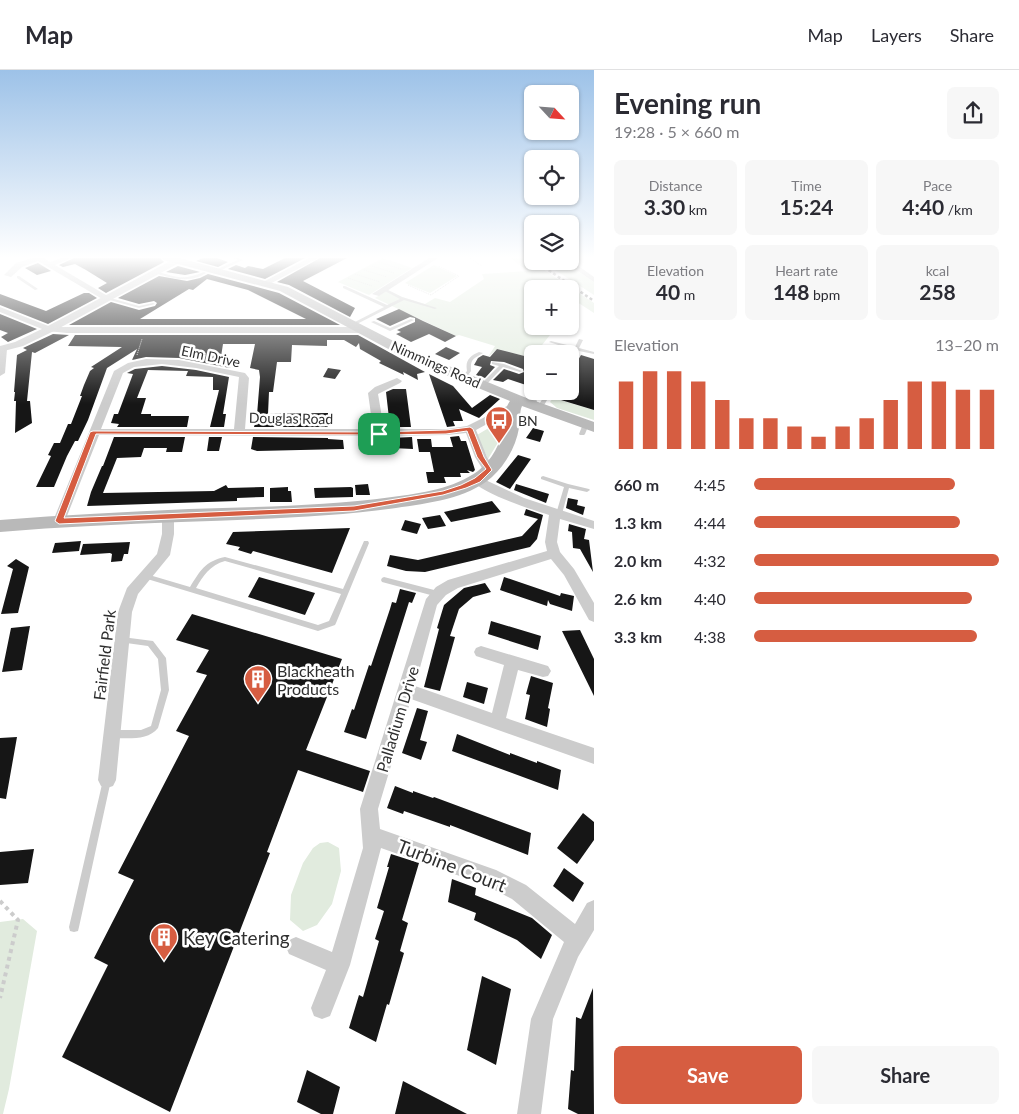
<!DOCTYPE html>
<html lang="en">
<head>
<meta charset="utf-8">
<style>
	body { margin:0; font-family:Lato,sans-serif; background:#f7f7f7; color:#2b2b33; height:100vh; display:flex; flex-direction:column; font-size:19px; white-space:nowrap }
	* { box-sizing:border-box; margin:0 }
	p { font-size:16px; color:#7c7c81 }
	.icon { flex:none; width:28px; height:28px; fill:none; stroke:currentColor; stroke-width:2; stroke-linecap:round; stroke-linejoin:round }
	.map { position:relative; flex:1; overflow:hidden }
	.details { display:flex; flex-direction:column; background:#fff; width:425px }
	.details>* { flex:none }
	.needle { width:32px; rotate:116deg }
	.tools { position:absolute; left:524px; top:15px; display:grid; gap:10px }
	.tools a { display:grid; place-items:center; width:55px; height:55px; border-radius:8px; background:#fff; box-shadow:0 1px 4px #0004; font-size:25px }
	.pin { position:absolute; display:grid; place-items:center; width:42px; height:42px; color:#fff; margin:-21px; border-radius:10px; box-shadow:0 2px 8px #0006 }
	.round { display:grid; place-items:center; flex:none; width:52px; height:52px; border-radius:8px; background:#f7f7f7 }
	.headline { display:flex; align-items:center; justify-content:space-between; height:85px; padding:0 20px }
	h1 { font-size:28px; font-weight:700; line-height:38px }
	.figures { display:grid; grid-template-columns:repeat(3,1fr); gap:8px; height:85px; padding:5px 20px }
	.figures div { display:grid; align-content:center; border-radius:8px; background:#f7f7f7; text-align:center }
	.figures b { font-size:21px; font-weight:700 }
	.figures small { font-size:14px; font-weight:400 }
	.figures p { font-size:14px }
	.chart { height:140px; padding:10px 20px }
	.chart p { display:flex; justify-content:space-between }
	.chart svg { width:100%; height:90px; margin-top:5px; stroke:#d65d41; stroke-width:6 }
	.primary-button { display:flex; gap:10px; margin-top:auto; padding:10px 20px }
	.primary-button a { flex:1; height:58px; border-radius:8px; background:#d65d41; color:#fff; font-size:20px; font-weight:700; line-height:58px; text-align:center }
	.primary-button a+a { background:#f7f7f7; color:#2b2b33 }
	ul { padding:0 20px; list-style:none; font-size:16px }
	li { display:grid; grid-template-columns:80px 60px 1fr; align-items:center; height:38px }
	li i { height:12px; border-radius:6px; background:#d65d41 }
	header { display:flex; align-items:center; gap:30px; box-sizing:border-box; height:70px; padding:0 25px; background:#fff; border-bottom:1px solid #e1e1e2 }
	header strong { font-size:24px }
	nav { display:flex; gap:28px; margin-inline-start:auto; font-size:18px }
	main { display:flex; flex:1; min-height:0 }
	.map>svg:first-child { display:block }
</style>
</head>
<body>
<header>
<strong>Map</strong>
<nav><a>Map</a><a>Layers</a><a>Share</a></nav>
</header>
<main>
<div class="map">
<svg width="594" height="1044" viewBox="0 0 594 1044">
	<rect width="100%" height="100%" fill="#fff"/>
	<path fill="#e1ebde" d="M383,188L412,198L369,225L338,212Z
		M510,188H526L594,233V243L577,232L570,240V219H532V256H557L535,284H532V288L497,279L488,287L495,276L459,265L456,266L375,228L388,220L402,227L425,234L435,228L450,232L484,209L482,204L528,201Z
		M541,191H563L594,212V225Z
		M434,195L457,206L430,223L405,213Z
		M553,328L594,340V350L557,338L550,332Z
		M497,353L508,356L488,389L477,365Z
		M328,772L339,778L341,801L332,834L317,855L303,861L290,850L291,825L303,793L313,778L320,773Z
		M23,849L37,861L9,1019L3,1044H0V852Z"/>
	<path fill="#161616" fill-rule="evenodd" d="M74,188H160L164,192L106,223L98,218L107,213L86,200L75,194L63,197L59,195Z
		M203,188H217L228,192L218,197L196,191Z
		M285,188H305L265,209L228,199L236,195L245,198L248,196L263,199Z
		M320,188H347L303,211L355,238L350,247L289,215L277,212Z
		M38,193L51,201L37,205L25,198Z
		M178,196L200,202L185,205L166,202Z
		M208,204L279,223L340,255H69L111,232L139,240L155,236L157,233L154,231L139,234L118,228L159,206L187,211L200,208ZM207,209L248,220L306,249H140L189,219L193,220Z
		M84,223H89L97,228L48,254L0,235V224L46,241Z
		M399,239L423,251L456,266L445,272L429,264L411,272L396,264L401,262L397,260L415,252V248L410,247L390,256L376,249Z
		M0,244L37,259L8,272L1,267L8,263L0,260Z
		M53,264L69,265L35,283L32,282L27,331H30L32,353L15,363L16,331H14L15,322H14L17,285L27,280L23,278Z
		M75,265H358L425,302L417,304L418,310L403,302L404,305L379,293L381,291L360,279L359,273L356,277L344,270H327V276L292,275L291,292H277L273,322H269L268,344L328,343V357H254L257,345L260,307L259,300L250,298L255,274H223L220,293H231L230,298L179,288L146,287L132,290L137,279L107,298L88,350L78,371H75L67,386L54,417H36L51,386L48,385L54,373H60L68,354H71L82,326H80L84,315L90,301L94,298L91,297L122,277L68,276Z
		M446,277L460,283L449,290L435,284Z
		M497,279L532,288V317L508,309L503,312L493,310L504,299L519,304L524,302L523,299L504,292L491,291L490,295L495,297L485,308L476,305L482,297L474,295L478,288L483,285L490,287Z
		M581,285L594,289V340L551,327L554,321H570V290L577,292Z
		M162,296L196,300L229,307L223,344H226L224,357H210L219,320H213V307L186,306L188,301L148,300L137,328H146L141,344H151V346H189L187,357H117L119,354L111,353L114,344H118L133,304L127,303L135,299Z
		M328,298L341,300L335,309L323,307Z
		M429,304L453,316L472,338L490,325L500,329L479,348L459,339L463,351H453L455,356L447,357Z
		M393,319H406L411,357H390L386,322Z
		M533,358L544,361L540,372L526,368Z
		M459,366L461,371H466L475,400L473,402L467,400L470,403H460L461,407H444L446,413H428L426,402H434L430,382H419L417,369H431L432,377H453L450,367Z
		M114,367H185L182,382H166L167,378H144L141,387L117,388L103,423L214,421L226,415L228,418L264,417V427L237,428V431L87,436L91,422L102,396H103Z
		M209,367H222L219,381H207Z
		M253,367L328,368V369L343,370L344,379L257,381L251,379Z
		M412,367L413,379L392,378L391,368Z
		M518,385L531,389L510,419L496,412Z
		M368,414L370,425H356L355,415Z
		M516,414L549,424L546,433L514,420Z
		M288,417V421H291L292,432H270V418Z
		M351,417L353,418V427L315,428L314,418Z
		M568,428L578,430L577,435L585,437L583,445L566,438Z
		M492,431L501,442L451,452L444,442Z
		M526,439L543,445L537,469L530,477L425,502L406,501L387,496L390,485L418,490L522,466L538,449L524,445Z
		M440,445L446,456L428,459L422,448Z
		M405,450L421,454L417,464L401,460Z
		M569,454L586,459L584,469L589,470L593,502L580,479L573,478L572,462L568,461Z
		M350,458L332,503L253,481L251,484L238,480L240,477L226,474L233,462Z
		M81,471L79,481L52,483L55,473Z
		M130,472L128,484H124L122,491L111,492L112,484L110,483L80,485L83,474Z
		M16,489L29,497L18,543L1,544L13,499L7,496Z
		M259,507L315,523L305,545L248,527Z
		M504,507L560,526L561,523L574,526L572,541L550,534L548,530L547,536L500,520Z
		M485,513L491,522L473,527L459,539L450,566L455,567L440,621L424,617L439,559L437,558L444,535L464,518Z
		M400,519L416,523L412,533L409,532L366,669L344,662L352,639L354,640L369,595L371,596L390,539L392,532L396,533Z
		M192,544L342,589L306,680L370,701L363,722L298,700L267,782L270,783L170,1042L62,987L108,895L94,888L134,810L118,803L189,666L176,661L207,605L196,602L209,580L176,570Z
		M491,551L541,566L538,580L488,564Z
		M30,556L22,600L2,602L11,558Z
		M580,560L594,589V626L562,561Z
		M531,606L553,613L548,638L550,639L547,657L525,649L530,625L526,624Z
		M467,612L488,618L484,634L463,627Z
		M417,638L428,641L420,670L427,672L421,690L402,683Z
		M457,664L510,685V683L537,693V691L561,700L558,720L452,681Z
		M17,667L6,729L0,728V668Z
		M395,716L413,723V721L433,728L434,727L531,763L528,785L450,755V757L404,741L403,744L387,738Z
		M583,743L594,752V770L577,794L557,778Z
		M34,779L28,813L0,815V782Z
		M391,784L419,793L402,850L408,853L400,881L404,883L389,935L387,934L376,972L349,958L359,925L363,927L379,871L375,869L384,841L377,838L389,797H387Z
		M564,798L584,813L573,832L553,816Z
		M452,809L476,818L475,825L532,848L552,865L541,889L517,870L474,850L476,843L448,832Z
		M482,906L511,919L496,995L467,980Z
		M593,918L594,1044H578L568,1039L571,1000L574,1001L576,947L581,949Z
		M307,1000L340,1017L333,1044H321L297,1032Z
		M403,1011L467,1044H395Z"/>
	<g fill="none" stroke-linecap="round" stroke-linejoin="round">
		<path stroke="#ccc" stroke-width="1" stroke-dasharray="1 1" stroke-linecap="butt" d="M470,188L482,196
			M379,192L401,199
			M372,196L394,203
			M364,200L387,207
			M355,204L380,212
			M348,208L372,216
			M408,215L431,225L459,206L438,196
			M137,285L142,269"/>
		<path stroke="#ccc" stroke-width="4" stroke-dasharray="4 4" stroke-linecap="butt" d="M0,831L18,850L0,928"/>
		<path fill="#ccc" fill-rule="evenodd" d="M233,188H238L243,190L217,202H215V200L238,190Z
			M155,201C177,207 182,211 204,202L206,203C189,214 172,208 154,203L153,202Z
			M17,206H19L38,219L35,220L17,208Z
			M343,216H345L387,235L400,229L383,220V218H384L402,227L437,238L435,239L404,230L353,256H351V254L384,237L343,218Z
			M107,227L139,236L153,233L155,234L139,238L106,229V227Z
			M411,249L414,250L390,261L371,252L374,251L390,258Z
			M579,269L583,270L579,278L594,282V284L574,280L549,272L551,271L575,277Z
			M479,282L483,283C474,289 470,288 471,301L466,308H462V307L467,301C465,290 470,286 479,282Z
			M492,292L504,294L522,301L520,302L503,297L485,316H481V314L499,296L492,294Z
			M532,321H537L535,324L538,336L535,338L532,336L531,324Z
			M547,321H552L542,339H538L537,338Z
			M586,352L589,354L585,364L584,365H580L579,364L583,354Z
			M543,406L568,414L589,419L590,420L587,422L569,418L562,444L559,446L557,445L556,444L564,417L541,409V407Z
			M364,471H368L369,473L336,553L335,555L318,561L144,508L143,506L146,504L190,517C200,501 205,491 225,487L343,519ZM225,491L341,524L329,551L318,555L196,518C203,506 210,495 225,491Z
			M384,507L438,521L440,522L441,524L440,526L438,527L382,512L381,510L382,508Z
			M122,567L153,571L166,588L169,620L158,658C148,671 127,668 112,668L109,667L108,664L109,661L112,660H141L151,656L161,620L158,589L148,576L119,572L118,570L119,568Z
			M107,706L110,707L111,710L79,857L78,861L74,862L70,861L69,857L103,710L104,707Z"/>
		<path fill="#ccc" fill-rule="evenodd" d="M32,188H44L50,192L61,188H72L55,195L111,228L104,230L38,191L22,197L11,207L4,205L16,193Z
			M309,188H318L268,215L261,213Z
			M429,188H438L379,226L372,224Z
			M570,190L594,207V212L563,191Z
			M0,237L51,257H362L366,260L362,263H67L47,261L0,242Z
			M3,276L7,279L5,303L0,306V277Z
			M146,289L179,290L245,303L249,308L245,359H373L368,323L375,317L397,308L402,311L400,313L378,324L384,359H447L467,356L509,335L513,334L518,337L476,360L487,387L495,400L489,404L485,403L475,387L466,363L447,365L379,366L99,365L65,451L59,455L55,454L53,451L114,301L128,293ZM162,294L196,298L239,307L234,359H101L123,303L134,297Z
			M477,406L524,428L594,451V459L560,449L557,472L560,482L574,499L594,533V552L589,550L564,505L551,489L458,518L446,525L437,535L415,616L492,643L504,595L476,586L474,582L476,578L481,576L548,596L551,601L548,606L543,607L518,600L506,648L594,678V694L411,629L378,739L380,759L496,800L526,815L575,854L587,833L594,830V860L578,887L553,949L541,1044H517L531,949L564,872L512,829L485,815L381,778L350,895L330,946L322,949L314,946L311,938L326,900L289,884L286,877L289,870L296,867L332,882L363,778L360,739L426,529L436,517L448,510L547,481L545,472L549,445C530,439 483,424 471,410L473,407Z
			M168,442L174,446V464L170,485L138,524L132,542L116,710L113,716L107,718L101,716L98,710L118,542L127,518L157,484L162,464V446Z"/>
		<path fill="#ccc" fill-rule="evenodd" d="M176,188L179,189V193L54,261L23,276L0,282V276L15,272L46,257Z"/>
		<path fill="#b9b9b9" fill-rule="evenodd" d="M162,188H179L288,217L417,283L524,327L594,352V362L522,336C519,342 521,351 519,358C516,376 506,394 492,407C467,429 428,433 396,438C325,448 253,449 181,452C121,454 60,457 0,462V450C63,445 126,442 189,439C257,437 325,436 392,427C422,423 453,419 478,401C492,390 501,373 504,356C506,347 504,339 510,331L407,289L280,221L163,190Z"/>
		<path stroke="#848484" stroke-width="2.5" stroke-dasharray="3 2.5" stroke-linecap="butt" d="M535,191L594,231"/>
	</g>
	<linearGradient id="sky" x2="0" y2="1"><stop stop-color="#9dc2e8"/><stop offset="0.56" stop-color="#fff"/><stop offset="1" stop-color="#fff" stop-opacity="0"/></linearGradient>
	<rect width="594" height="334" fill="url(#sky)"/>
	<path fill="#d65d41" stroke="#fff" fill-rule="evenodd" d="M470,357L473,359L484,387L492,400L480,412L466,418L443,425L354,441L59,454L55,451L90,362L93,361L379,362L446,360ZM467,361L477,387L486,399L475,408L461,415L443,421L354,436L64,448L96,364L379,365L446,364Z"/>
	<defs>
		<g id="bus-pin" transform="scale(1.4375)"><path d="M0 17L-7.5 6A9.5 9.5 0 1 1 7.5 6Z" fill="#d65d41" stroke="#fff"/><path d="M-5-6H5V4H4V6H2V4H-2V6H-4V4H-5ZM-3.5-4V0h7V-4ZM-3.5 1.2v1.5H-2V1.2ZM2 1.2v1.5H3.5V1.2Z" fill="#fff"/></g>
		<g id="building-pin" transform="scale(1.4375)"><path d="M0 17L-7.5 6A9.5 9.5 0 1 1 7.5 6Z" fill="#d65d41" stroke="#fff"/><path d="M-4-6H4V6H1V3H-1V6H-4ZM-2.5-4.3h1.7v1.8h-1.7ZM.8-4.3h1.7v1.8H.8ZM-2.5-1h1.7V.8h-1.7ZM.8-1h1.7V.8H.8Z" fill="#fff"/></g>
	</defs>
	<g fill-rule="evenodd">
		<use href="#bus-pin" x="499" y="350"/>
		<use href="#building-pin" x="258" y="609"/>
		<use href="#building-pin" x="164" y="867"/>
	</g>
	<g text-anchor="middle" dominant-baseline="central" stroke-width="5" stroke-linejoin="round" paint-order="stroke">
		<g font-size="14" fill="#2f2f2f" stroke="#fff">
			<text transform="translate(211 286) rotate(12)">Elm Drive</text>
			<text transform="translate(436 294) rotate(24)">Nimmings Road</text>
			<text transform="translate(291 348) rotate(1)">Douglas Road</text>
		</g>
		<g font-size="14" fill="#2f2f2f" stroke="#fff" text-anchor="start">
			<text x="518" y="350">BN</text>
		</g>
		<g font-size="16" fill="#2f2f2f" stroke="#fff">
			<text transform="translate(104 585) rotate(-83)">Fairfield Park</text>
			<text transform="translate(397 649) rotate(-73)">Palladium Drive</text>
		</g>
		<g font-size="16" fill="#2f2f2f" stroke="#fff" text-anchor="start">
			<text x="277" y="600">Blackheath<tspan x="277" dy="18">Products</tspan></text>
		</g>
		<g font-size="19" fill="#2f2f2f" stroke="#fff">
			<text transform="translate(452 795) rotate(21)">Turbine Court</text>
		</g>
		<g font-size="19" fill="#2f2f2f" stroke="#fff" text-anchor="start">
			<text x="183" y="867">Key Catering</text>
		</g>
	</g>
</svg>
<div class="tools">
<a><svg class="needle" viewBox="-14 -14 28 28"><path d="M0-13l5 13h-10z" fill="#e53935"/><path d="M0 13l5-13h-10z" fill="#7c7c81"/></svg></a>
<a><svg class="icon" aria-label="locate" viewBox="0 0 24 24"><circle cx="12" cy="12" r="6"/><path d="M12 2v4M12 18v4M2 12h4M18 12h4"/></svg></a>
<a><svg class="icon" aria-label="layers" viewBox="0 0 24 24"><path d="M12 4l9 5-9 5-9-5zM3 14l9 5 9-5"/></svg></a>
<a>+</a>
<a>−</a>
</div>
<div class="pin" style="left:379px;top:364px;background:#1e9e55"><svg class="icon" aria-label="arrive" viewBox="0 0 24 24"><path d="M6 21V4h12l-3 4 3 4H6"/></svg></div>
</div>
<section class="details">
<div class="headline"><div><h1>Evening run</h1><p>19:28 · 5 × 660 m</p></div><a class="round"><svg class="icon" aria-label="share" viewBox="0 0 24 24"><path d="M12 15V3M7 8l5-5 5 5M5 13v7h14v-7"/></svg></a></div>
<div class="figures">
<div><p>Distance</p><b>3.30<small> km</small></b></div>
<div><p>Time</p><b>15:24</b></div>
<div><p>Pace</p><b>4:40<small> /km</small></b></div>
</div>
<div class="figures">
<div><p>Elevation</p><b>40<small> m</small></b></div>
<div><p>Heart rate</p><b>148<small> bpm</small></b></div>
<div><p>kcal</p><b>258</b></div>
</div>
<div class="chart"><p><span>Elevation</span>13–20 m</p>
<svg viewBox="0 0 160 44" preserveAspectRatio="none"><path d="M5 44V11M15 44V6M25 44V6M35 44V11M45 44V20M55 44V29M65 44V29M75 44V33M85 44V38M95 44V33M105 44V29M115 44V20M125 44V11M135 44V11M145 44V15M155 44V15"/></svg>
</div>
<ul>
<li><b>660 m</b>4:45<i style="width:82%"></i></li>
<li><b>1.3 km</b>4:44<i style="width:84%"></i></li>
<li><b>2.0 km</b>4:32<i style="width:100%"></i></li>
<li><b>2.6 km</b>4:40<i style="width:89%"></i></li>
<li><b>3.3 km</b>4:38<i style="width:91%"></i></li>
</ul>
<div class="primary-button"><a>Save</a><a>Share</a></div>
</section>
</main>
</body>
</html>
